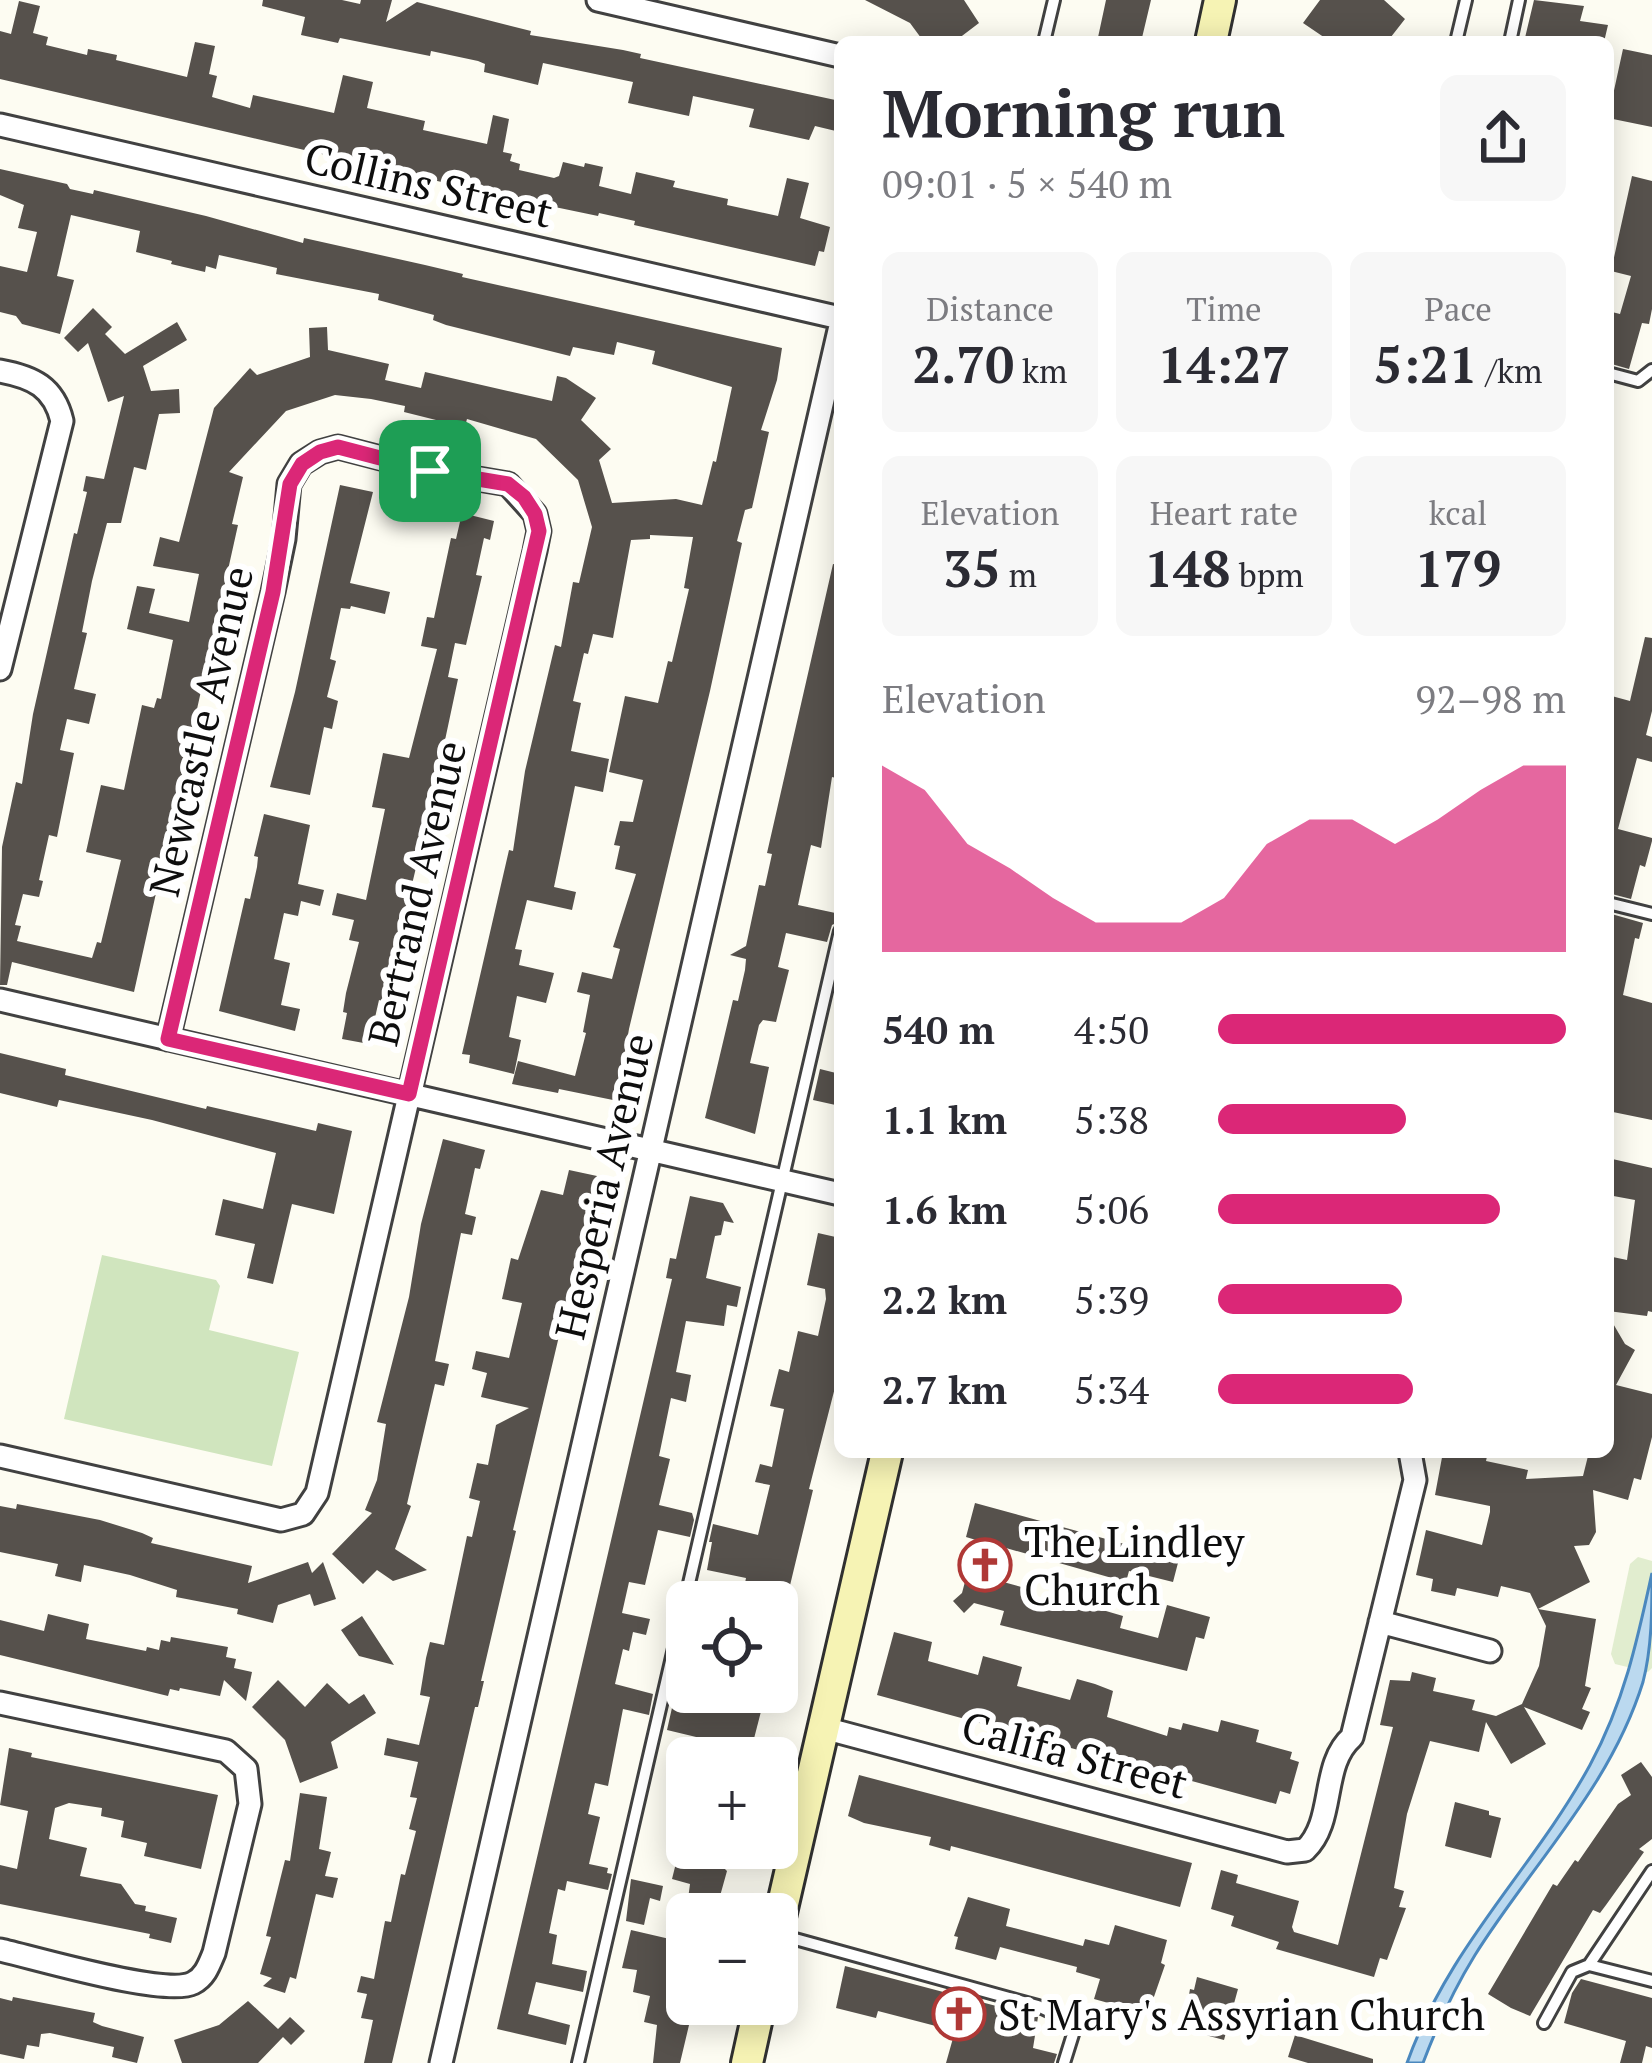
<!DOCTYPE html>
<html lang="en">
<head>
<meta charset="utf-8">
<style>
	body { margin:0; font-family:"PT Serif",serif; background:#f7f7f7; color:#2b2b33; height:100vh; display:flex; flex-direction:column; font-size:45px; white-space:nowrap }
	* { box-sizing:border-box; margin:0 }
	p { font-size:39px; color:#7c7c81 }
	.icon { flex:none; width:66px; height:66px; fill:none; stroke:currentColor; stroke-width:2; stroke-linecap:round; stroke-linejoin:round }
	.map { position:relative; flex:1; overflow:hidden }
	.drawer { position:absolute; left:834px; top:36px; width:780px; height:1422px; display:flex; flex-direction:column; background:#fff; border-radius:18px; box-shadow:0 6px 30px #0003 }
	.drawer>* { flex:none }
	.fabs { position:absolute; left:666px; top:1581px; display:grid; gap:24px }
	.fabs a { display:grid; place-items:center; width:132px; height:132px; border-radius:18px; background:#fff; box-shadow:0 6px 30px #0003; font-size:60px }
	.pin { position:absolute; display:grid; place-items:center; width:102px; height:102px; color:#fff; margin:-51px; border-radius:24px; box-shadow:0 6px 18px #0006 }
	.round { display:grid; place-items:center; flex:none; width:126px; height:126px; border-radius:18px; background:#f7f7f7 }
	.head { display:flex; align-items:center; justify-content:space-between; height:204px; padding:0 48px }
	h1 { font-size:66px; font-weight:800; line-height:90px }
	.stats { display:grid; grid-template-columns:repeat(3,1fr); gap:18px; height:204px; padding:12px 48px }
	.stats div { display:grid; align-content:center; border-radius:18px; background:#f7f7f7; text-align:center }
	.stats b { font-size:51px; font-weight:800 }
	.stats small { font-size:33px; font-weight:400 }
	.stats p { font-size:33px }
	.chart { height:336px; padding:24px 48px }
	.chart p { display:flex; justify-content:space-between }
	.chart svg { width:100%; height:216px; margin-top:12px; fill:#db2777; opacity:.7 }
	ul { padding:0 48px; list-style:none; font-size:39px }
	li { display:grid; grid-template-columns:192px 144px 1fr; align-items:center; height:90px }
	li i { height:30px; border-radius:15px; background:#db2777 }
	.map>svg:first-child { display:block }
</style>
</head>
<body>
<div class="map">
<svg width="1652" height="2063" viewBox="0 0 1652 2063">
	<rect width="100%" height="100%" fill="#fdfcf2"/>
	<path fill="#d0e5be" d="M102,1255L216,1280L220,1286L209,1330L299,1352L272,1466L64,1419Z"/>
	<path fill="#e1edcf" d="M1638,1557L1652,1561V1668L1648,1672L1615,1664L1611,1654L1630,1564Z"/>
	<path fill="#bbd9ef" stroke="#4b88be" stroke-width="3" d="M1652,1573C1652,1610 1652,1647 1643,1682C1610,1788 1532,1864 1475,1955C1454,1989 1437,2026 1423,2063H1407C1449,1945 1532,1871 1590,1765C1624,1702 1637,1642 1652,1573Z"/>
	<path fill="#56514c" d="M263,0H342L360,4L361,0H392L386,22L417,2L531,31L530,35L623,50L641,54L640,58L840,101V132L815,126L809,140L749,127L754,109L693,96L689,116L628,103L633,82L543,63L538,85L484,72L485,64L478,61L431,51L430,56L340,38L338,43L301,35L305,17L262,6Z
		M865,0H964L979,23L954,42H924L910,23Z
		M1106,0H1151L1141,42H1097Z
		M1320,0H1384L1405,19L1387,42H1331L1303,23Z
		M1534,0L1584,6L1580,21L1608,25L1604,42H1524Z
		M19,1L40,6L33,33L48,37L46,45L87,55L88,49L117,55L116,60L187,77L195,42L215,46L209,74L217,76L212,97L250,108L253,95L334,113L343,75L373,82L367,108L425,121L423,130L487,144L493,115L509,119L503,152L512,154L510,161L520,164L519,170L554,178L559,176L563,162L584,167L585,163L603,167L599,186L631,194L636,172L675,181L673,187L728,199L727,205L778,216L787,178L809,183L800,218L830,227L824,252L819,251L815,266L634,225L635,221L599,213L598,216L493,194L0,79V31L11,34Z
		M1623,49L1652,55V127L1608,118Z
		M0,169L67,184L70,189L93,194L94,190L206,216L303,243L304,238L425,265L463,274L462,277L782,348L777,380L761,430L769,432L752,508L745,510L737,541L742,543L710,691L629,1029L618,1093L614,1092L613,1100L559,1089L558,1093L512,1084L518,1061L575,1076L586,1033L583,1032L590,995L577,992L582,972L612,979L620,949L613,947L636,874L615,869L620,846L614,845L620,821L633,822L643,780L609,772L625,696L658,703L668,661L672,662L689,589L684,588L693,537L650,535V539L631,540L613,638L593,634L588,654L584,653L573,701L581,703L571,751L609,759L603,792L575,786L554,887L576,892L572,910L527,900L515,949L522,950L519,965L554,973L546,1003L517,996L509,1037L521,1040L514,1074L469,1063L470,1055L462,1054L509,850L513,851L525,771L555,645L561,647L573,582L579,583L592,527L578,480L536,439L467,419L465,426L440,421L404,412L405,406L371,399L335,395L286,411L229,472L243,477L232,524L238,525L134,992L12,962L7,985H0L2,847L16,782L22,784L33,714L74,533L77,534L87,492L83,491L86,476L104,479L124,396L108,402L88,343L78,352L64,338L93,308L112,327L105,334L125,354L177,322L187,340L143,366L151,391L179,389L180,413L159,414L146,470L134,467L121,523H107L92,581L82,632L87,633L74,689L96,694L89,724L67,719L60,750L74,753L57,837L49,835L39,880L43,881L39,897L23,894L15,925L21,926L17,941L92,958L97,942L101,943L121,860L86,852L101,785L124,790L142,705L154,708L157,698L161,699L173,640L127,629L137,586L155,589L149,613L189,622L199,574L153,566L160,537L179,542L214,408L250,368L257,375L310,357L309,328L327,327L328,350L389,364L385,380L421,388L425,372L552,401L557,376L566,378L596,398L581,420L611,449L599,460L612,503L676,499L702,505L713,461L716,462L732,387L652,364L655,351L617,342L614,355L573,347L570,356L446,325L433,320L434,315L378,300L379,294L276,274L277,268L219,255L216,269L206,266L205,272L171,264L172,261L136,252L140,231L71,215L57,276L74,280L60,334L22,324L16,316L0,312V266L27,272L37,232L18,228L24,205L0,195Z
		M1632,176L1652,181V309L1649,324L1642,323L1629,369L1608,363V311L1620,314L1631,276L1611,271Z
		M340,485L373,492L350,583L390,592L385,614L351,606L350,609L341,608L330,659L336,661L327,697L338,701L332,729L324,727L310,795L270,787L295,692Z
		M462,513L494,521L490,540L484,538L476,575L482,576L466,645L455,643L448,677L458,679L434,792L384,1002L379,1000L369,1044L342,1039L347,1013L343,1012L346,993L359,942L349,940L354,920L332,915L337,893L366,900L385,809L372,807L383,753L409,758L437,649L421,646L427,617L434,618L451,538L456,539Z
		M833,564L840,565V779L832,777L821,848L811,845L798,905L840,914V921L832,925L827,942L786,933L778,967L789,970L776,1022L763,1020L759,1025L750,1063L769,1067L755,1134L705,1118L733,1000L738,1001L745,970L746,959L730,955L746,946L759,885L765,886L772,854L767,853Z
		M1645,637L1652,638V711L1646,735L1652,737V762L1637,758L1618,829L1652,838V841L1645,867L1640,865L1631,899L1608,893V695L1630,701Z
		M264,814L310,825L298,884L324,890L320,906L301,901L298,916L284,913L274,959L290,963L281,1005L300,1009L295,1031L219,1011L245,898L250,899L257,867L258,857L254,856Z
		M1608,913L1643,923L1639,939L1635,938L1623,995L1652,1003V1120L1608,1111Z
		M0,1053L66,1069L65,1075L206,1109L207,1106L316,1131L318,1123L352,1131L334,1214L292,1204L273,1284L247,1278L255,1244L215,1235L223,1199L263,1209L276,1153L152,1120L59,1100L57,1107L0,1093Z
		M820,1069L840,1074V1106L813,1100Z
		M443,1139L485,1150L480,1169L475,1168L465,1214L476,1217L472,1235L461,1233L435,1361L449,1364L444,1386L435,1384L407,1504L411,1506L395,1549L427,1570L393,1581L377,1570L363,1584L332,1554L372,1513L365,1510L377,1480L386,1424L377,1422L409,1297L421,1224Z
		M1608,1158L1652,1168V1312L1648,1311L1647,1316L1608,1311V1256L1627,1260L1635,1200L1608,1195Z
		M569,1170L597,1176L513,1530L516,1531L481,1681H484L478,1707H475L392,2063H364L373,2020L361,2018L367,1994L357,1992L361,1976L374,1979L385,1921L391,1922L401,1874L405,1875L416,1831L409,1829L417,1798L410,1797L418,1762L384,1755L387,1738L419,1745L430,1697L420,1695L426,1658L430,1642L444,1645L467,1536L472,1537L480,1501L469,1498L477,1463L488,1465L496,1425L529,1408L481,1397L487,1373L472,1369L476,1351L509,1358L522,1303L502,1299L511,1258L518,1260L541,1190L563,1195Z
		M690,1196L723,1203L734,1223L724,1221L721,1235L715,1236L706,1278L741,1287L737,1307L727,1305L724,1326L686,1321L676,1372L691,1375L686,1402L671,1398L659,1456L670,1459L659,1505L692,1513L694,1520L690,1537L658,1530L645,1585L629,1582L622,1613L650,1619L646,1635L633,1632L629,1651L623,1649L615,1684L653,1694L649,1715L623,1709L608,1786L595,1783L588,1814L600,1817L589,1864L608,1868L607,1873L612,1874L608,1890L567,1881L565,1891L558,1889L549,1933L557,1935L552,1964L587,1971L583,1992L536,1982L528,2014L570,2025L566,2045L497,2029L672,1279L666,1278L670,1258L676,1259Z
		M818,1233L840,1238V1368L809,1489L813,1490L786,1602H758L742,1598L746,1578L707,1570L712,1542H709L713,1524L758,1535L770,1485L755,1482L760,1464L772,1467L784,1409L770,1406L779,1369L789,1372L798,1331L818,1336L826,1299L825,1289L807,1285Z
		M1608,1315L1625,1344L1635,1350L1616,1385L1652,1394V1437L1641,1480L1634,1478L1628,1500L1593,1490L1596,1532L1589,1545L1574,1546L1590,1582L1538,1609L1596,1619L1585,1686L1591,1688L1582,1709L1590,1712L1582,1730L1524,1707L1546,1744L1511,1764L1486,1722L1479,1752L1430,1741L1407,1814L1394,1888L1404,1891L1399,1907L1406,1908L1387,1960L1380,1958L1374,1977L1276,1949L1279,1942L1231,1926L1234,1916L1211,1909L1221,1870L1238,1875L1236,1883L1299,1901L1292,1927L1294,1932L1338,1945L1393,1727L1380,1725L1390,1680L1410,1681L1412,1672L1436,1678L1433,1691L1475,1700L1472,1710L1496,1716L1522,1704L1539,1666L1546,1626L1530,1593L1501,1586L1498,1597L1457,1588L1455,1596L1431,1591L1433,1579L1416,1575L1426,1530L1482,1545L1490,1512V1506L1435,1495L1443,1452H1488L1486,1461L1528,1470L1526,1479L1583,1476L1589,1452H1608Z
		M975,1503L1179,1559L1173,1582L1129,1571L1126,1582L1006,1548L996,1580L1025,1588L1024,1594L1063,1606L1065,1599L1123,1616L1120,1628L1158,1638L1167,1605L1210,1617L1204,1639L1196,1637L1187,1671L1000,1625L1004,1611L974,1603L964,1613L953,1601L962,1593L976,1540L966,1537Z
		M17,1504L100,1520L142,1533L153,1538L151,1543L252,1566L248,1583L308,1562L312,1573L323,1562L336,1599L314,1606L310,1594L278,1605L273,1623L237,1614L238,1609L176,1597L177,1590L130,1575L84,1565L81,1582L55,1576L58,1564L0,1552V1506L16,1509Z
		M48,1614L89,1624L86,1639L146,1651L147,1647L159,1650L161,1640L170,1642L171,1637L228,1647L226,1657L236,1659L234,1668L252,1672L246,1701L224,1680L220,1696L180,1688L179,1691L170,1689L168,1696L0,1655V1620L44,1631Z
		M362,1616L394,1665L359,1656L341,1630Z
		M894,1632L932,1642L928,1661L978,1675L983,1656L1022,1667L1017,1686L1070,1700L1077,1679L1095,1684L1113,1691L1107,1717L1167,1736L1169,1727L1181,1730L1183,1723L1218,1732L1221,1720L1259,1730L1256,1742L1292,1752L1290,1759L1299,1762L1290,1794L1280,1791L1276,1804L877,1695Z
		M278,1680L305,1707L327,1683L349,1704L364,1694L376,1713L331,1742L338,1768L300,1783L285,1740L252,1707Z
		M676,1690L717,1700L719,1692H766L749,1758H714L717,1742L667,1730Z
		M9,1748L32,1753L31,1757L218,1795L201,1869L144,1856L147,1843L121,1837L124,1821L101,1816L102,1808L69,1803L55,1808L49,1839L87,1848L80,1876L121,1884L135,1904L146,1906L145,1911L177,1918L171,1943L149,1938L150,1934L0,1904V1865L17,1869L28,1811L0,1805Z
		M1641,1762L1652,1777V1839L1639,1849L1644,1852L1606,1905L1600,1913L1593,1910L1530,2016L1511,2008L1488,1994L1553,1884L1557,1886L1575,1860L1578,1862L1618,1804L1631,1795L1621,1775Z
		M859,1775L1192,1863L1180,1907L951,1846L950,1851L929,1845L931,1837L864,1823L848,1816Z
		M300,1793L327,1797L319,1849L331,1852L325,1876L338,1878L333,1898L316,1894L296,1979L290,1977L285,1993L263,1986L272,1978L260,1974L271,1937L266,1936L285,1860L290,1861Z
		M1455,1802L1489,1811V1815L1501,1818L1491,1858L1445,1846Z
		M698,1848H720L717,1861L727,1871L715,1914H686L690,1884L672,1879L679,1851L696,1855Z
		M631,1879L663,1886L660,1901L650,1898L644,1925L626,1921Z
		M968,1897L1010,1909L1006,1926L1083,1946L1085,1939L1109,1945L1115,1925L1167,1940L1161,1963L1165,1965L1148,2014L1094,1999L1100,1979L1076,1972L1077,1967L1000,1947L996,1960L955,1949L958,1937L954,1936Z
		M631,1930L687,1943V2004H694L680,2063H653L657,2025L644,2022L650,1996L633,1992L637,1970L622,1968Z
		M845,1966L1038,2017L1033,2048L1057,2054L1054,2063H946L955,2031L878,2011L876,2018L836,2008Z
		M1197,1977L1238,1989L1224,2040L1183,2029L1190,1989L1194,1990Z
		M1581,1979L1652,1998V2048L1646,2046L1642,2063H1620L1626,2041L1564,2023L1572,1993Z
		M13,1997L95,2013L93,2022L102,2026L144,2037L137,2063L112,2057L114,2047L50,2033L41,2034L39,2047L27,2045L24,2059L0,2054V1998L12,2001Z
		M248,2001L278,2029L290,2017L305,2031L291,2045L283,2037L258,2063H182L174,2040L219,2025Z
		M1295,2035L1373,2059V2063H1308L1288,2057Z"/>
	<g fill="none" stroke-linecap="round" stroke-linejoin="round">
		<g stroke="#414141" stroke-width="16">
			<path id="lane" d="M1044,42L1054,0
				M1456,42L1466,0
				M1510,42L1519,0
				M1608,373L1638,381L1652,370
				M1608,903L1652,914
				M777,1934L1038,2006L1061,2017L1074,2031L1064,2063
				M1589,1965L1652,1981
				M1544,2023L1572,1972L1589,1965L1652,1871
				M578,2063L840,931"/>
		</g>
		<g stroke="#414141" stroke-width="27">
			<path id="street" d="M598,0L840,56
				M0,125L840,318
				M0,371C33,377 54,387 62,421L0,669
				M0,1000L840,1194
				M0,1456L281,1520L303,1514L317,1493L535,551L539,531L535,514L508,484L431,471L338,447L320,452L301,464L289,484L284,539L273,592L168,1039
				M1380,1622L1490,1651
				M0,1703L226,1751L246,1769L250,1804L214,1953C209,1965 205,1977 193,1983C166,1997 36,1958 0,1950
				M824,1728L1287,1852L1305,1850C1336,1821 1320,1765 1352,1737L1415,1480L1410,1452
				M441,2063L840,326"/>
		</g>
		<g stroke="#303030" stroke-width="36">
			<path id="secondary" d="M1211,42L1220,0
				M777,1930L887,1452
				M747,2063L760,2004"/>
		</g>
		<use href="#lane" stroke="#fff" stroke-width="10"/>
		<use href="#street" stroke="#fff" stroke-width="21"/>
		<use href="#secondary" stroke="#f6f3b4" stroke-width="30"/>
	</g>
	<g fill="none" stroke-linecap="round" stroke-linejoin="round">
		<g stroke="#fff" stroke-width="24">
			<path id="route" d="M338,447L430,471L508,484L524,497L535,514L539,531L409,1094L168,1039L273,592L290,484L302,464L320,452Z"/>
		</g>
		<use href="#route" stroke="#db2777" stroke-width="15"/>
	</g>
	<defs>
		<g id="church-ring" transform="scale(2.7)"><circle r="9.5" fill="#fff" stroke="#af3836" stroke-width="1.5"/><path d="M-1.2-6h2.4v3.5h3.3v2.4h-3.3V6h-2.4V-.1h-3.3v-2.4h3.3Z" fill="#af3836"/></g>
	</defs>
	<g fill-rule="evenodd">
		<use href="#church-ring" x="985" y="1565"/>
		<use href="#church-ring" x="959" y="2014"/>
	</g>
	<g text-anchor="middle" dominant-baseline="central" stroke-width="12" stroke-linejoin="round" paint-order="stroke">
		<g font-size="42" fill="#0e0e0e" stroke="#fff">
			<text transform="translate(429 184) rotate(13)">Collins Street</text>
			<text transform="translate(200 731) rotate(-77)">Newcastle Avenue</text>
			<text transform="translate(416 893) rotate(-77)">Bertrand Avenue</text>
			<text transform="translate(603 1186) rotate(-77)">Hesperia Avenue</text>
			<text transform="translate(1075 1754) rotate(15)">Califa Street</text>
		</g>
		<g font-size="42" fill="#0e0e0e" stroke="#fff" text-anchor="start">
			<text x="1024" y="1541">The Lindley<tspan x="1024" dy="48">Church</tspan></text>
			<text x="998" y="2014">St Mary's Assyrian Church</text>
		</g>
	</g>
</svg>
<div class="fabs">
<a><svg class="icon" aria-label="locate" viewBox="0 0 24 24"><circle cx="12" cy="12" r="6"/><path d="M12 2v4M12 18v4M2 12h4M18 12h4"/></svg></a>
<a>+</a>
<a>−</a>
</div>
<div class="pin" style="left:430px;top:471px;background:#1e9e55"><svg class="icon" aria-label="arrive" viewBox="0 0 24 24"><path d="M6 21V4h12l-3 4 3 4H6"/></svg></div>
<section class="drawer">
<div class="head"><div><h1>Morning run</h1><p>09:01 · 5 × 540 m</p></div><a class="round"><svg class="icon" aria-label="share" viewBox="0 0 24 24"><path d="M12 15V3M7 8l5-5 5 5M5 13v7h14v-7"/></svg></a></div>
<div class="stats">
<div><p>Distance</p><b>2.70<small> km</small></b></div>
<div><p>Time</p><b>14:27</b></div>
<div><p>Pace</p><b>5:21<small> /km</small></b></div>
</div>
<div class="stats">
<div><p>Elevation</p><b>35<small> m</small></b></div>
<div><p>Heart rate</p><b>148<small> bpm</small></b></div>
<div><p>kcal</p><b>179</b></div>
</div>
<div class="chart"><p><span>Elevation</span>92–98 m</p>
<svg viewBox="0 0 160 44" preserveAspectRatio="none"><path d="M0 44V6L10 11L20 22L30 27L40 33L50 38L60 38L70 38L80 33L90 22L100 17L110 17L120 22L130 17L140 11L150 6L160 6V44z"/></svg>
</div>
<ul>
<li><b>540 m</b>4:50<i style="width:100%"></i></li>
<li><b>1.1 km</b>5:38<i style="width:54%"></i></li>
<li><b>1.6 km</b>5:06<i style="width:81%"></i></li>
<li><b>2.2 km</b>5:39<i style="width:53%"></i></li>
<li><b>2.7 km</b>5:34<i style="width:56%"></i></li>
</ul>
</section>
</div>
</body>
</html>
